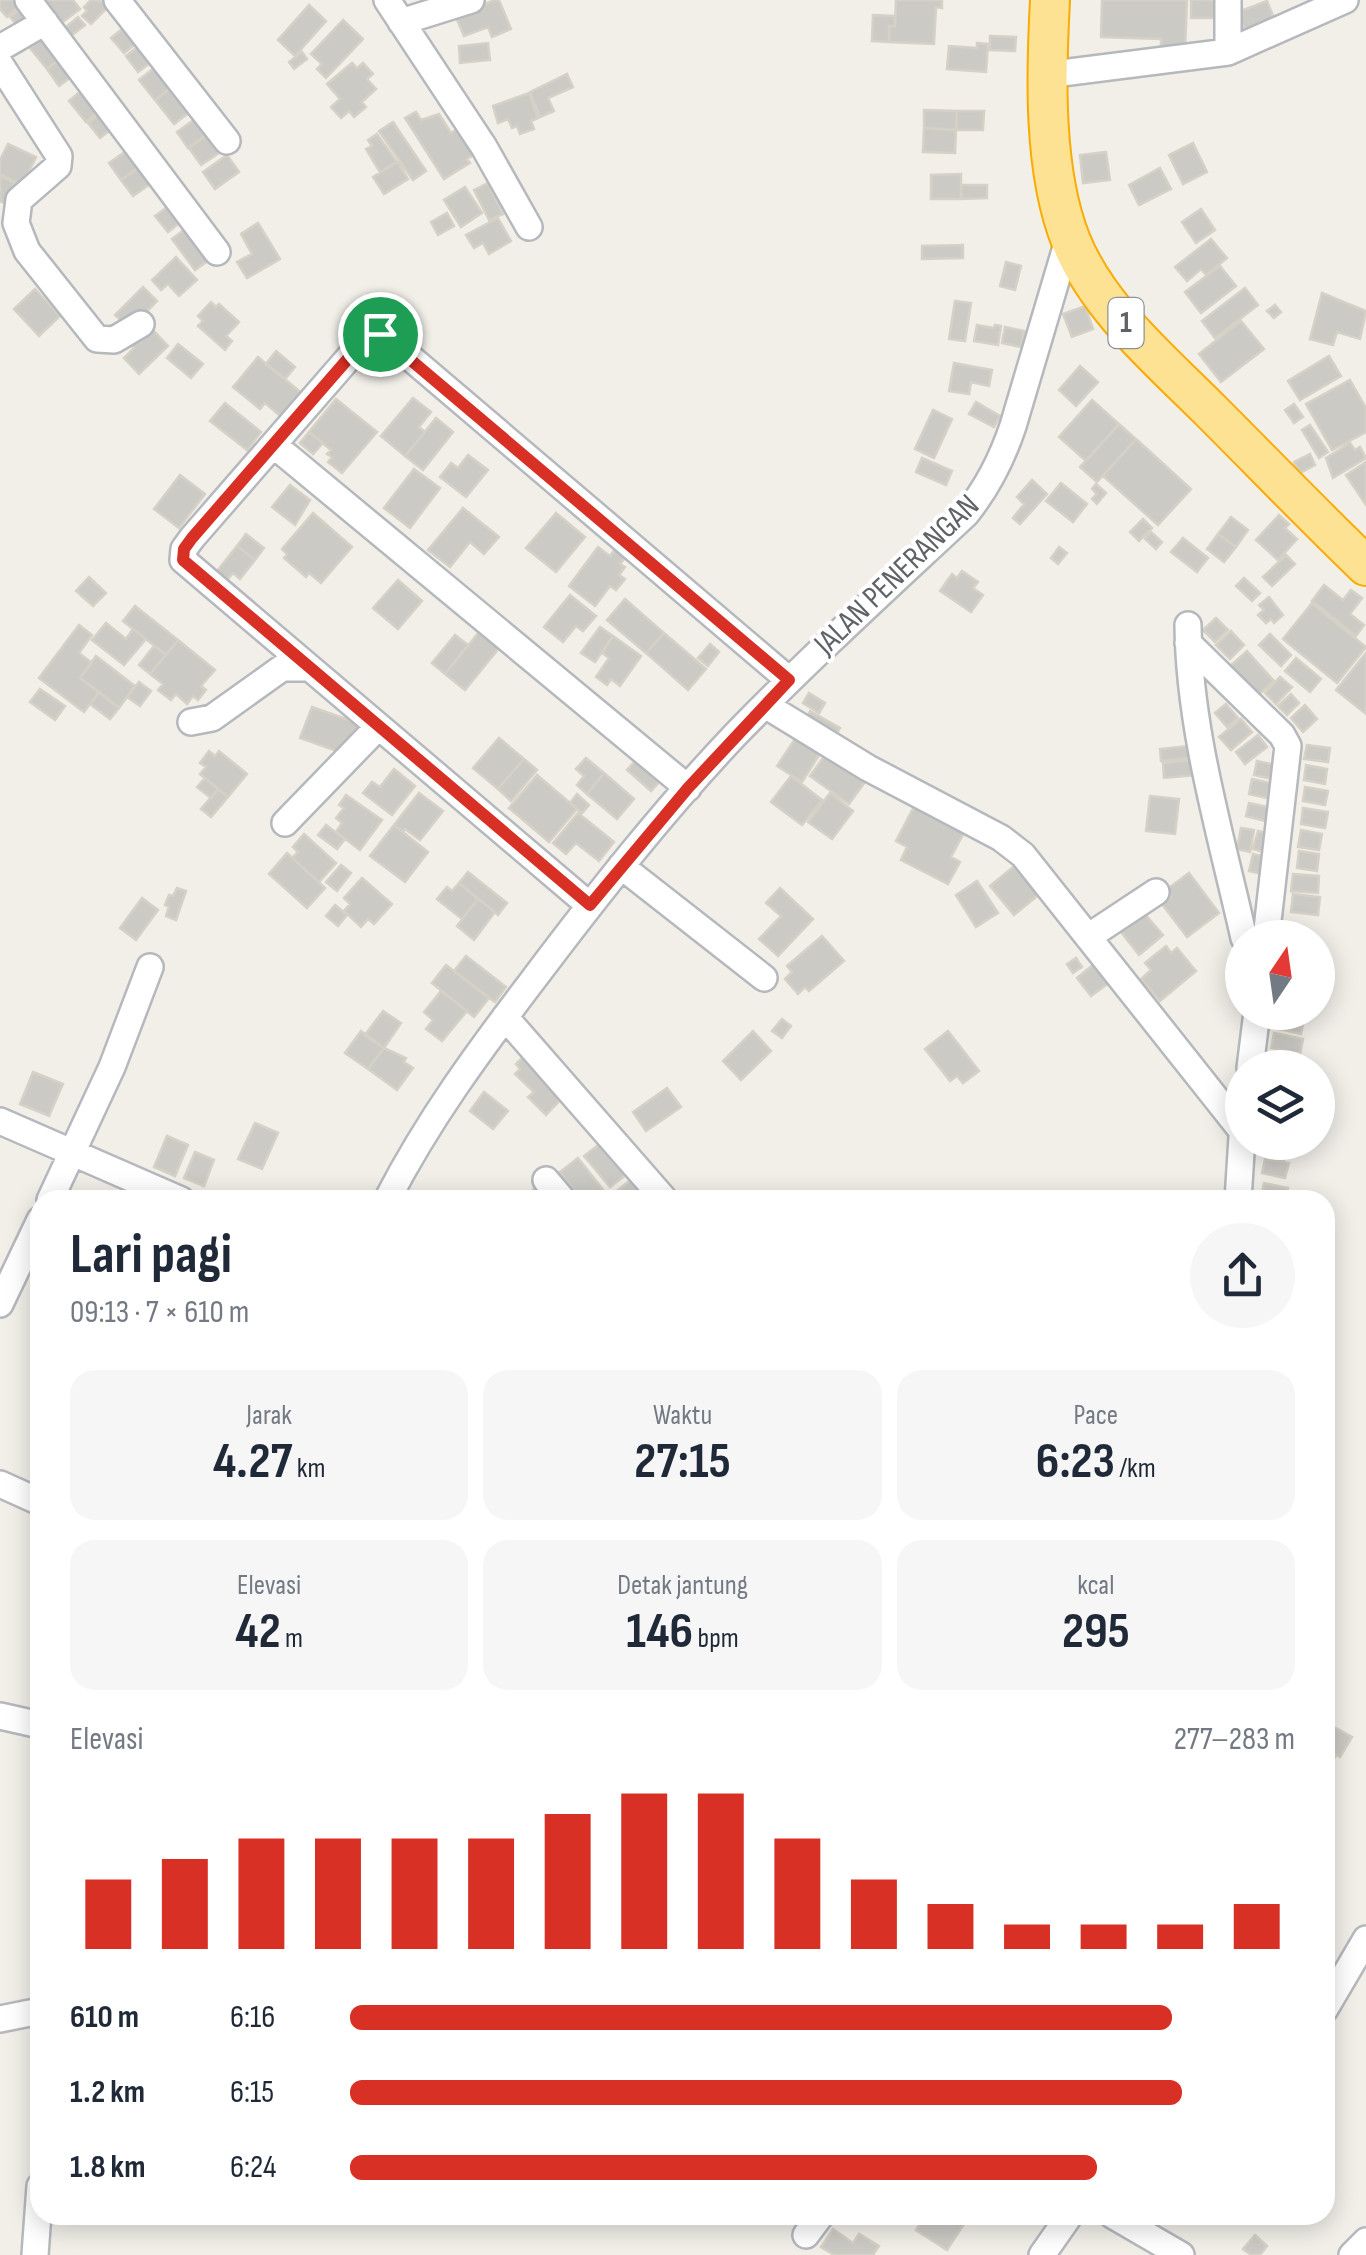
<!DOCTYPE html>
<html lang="id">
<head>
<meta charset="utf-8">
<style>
	body { margin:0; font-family:"Sofia Sans Condensed",sans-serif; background:#f6f6f7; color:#1f2937; height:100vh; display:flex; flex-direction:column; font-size:38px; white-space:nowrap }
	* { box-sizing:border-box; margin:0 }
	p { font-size:32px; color:#747a83 }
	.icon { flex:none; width:55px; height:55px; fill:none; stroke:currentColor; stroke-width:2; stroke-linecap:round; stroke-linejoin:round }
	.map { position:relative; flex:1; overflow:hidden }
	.details { position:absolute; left:30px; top:1190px; width:1305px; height:1035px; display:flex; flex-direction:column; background:#fff; border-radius:30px; box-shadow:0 5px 25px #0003 }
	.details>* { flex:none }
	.needle { width:65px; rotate:13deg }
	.tools { position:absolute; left:1225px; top:920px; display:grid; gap:20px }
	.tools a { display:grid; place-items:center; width:110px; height:110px; border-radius:50%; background:#fff; box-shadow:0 5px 25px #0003; font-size:50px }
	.pin { position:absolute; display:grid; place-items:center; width:85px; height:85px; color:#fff; margin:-42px; border:5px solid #fff; border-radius:50%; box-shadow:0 2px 10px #0007 }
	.round { display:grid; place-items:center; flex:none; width:105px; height:105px; border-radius:52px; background:#f6f6f7 }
	.headline { display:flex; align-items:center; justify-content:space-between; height:170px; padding:0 40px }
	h1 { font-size:55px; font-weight:700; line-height:75px }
	.stats { display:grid; grid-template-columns:repeat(3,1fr); gap:15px; height:170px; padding:10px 40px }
	.stats div { display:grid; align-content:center; border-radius:25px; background:#f6f6f7; text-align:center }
	.stats b { font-size:50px; font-weight:700 }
	.stats small { font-size:28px; font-weight:400 }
	.stats p { font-size:28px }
	.chart { height:280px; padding:20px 40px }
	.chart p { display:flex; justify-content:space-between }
	.chart svg { width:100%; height:180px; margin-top:10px; stroke:#d93025; stroke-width:6 }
	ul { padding:0 40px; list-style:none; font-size:32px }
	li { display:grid; grid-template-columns:160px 120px 1fr; align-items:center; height:75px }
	li i { height:25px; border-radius:12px; background:#d93025 }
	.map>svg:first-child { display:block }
</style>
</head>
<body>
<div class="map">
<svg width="1366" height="2255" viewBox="0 0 1366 2255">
	<rect width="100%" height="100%" fill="#f1efe8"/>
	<path fill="#cccac5" stroke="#d6d1c6" stroke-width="2.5" d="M0,0H22L24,2L7,17L0,9Z
		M44,0H73L80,9L60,24Z
		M91,0L112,3L91,24L82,16L87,11L84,7Z
		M495,0H499L511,29L492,37L488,27L464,36L455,15Z
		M896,0H942V8L936,7L934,44L889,42V26H895Z
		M1102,0H1187L1185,50L1161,49V39L1101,37Z
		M1191,0H1216V18H1191Z
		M1267,1L1278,28L1248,39L1238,12Z
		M26,3L38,18L22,31L10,17Z
		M309,5L326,21L295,56L278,40Z
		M873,15L895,16V26H889V42L872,41Z
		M78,17L85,25L71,36L65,28Z
		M343,20L363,39L326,78L317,69L322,64L311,54Z
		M126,26L138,42L124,53L111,38Z
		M50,33L66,54L47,69L30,48Z
		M990,36L1016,37L1015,51L990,50Z
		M488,43L490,60L460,63L459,46Z
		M977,43L988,44L986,72L947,69L949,46L977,48Z
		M141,44L154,60L138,72L126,56Z
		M302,52L307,59L294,69L289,62Z
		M66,54L79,71L59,86L47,69Z
		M352,63L357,68L363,63L373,74L367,79L376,89L362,102L366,107L354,117L349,111L341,118L331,107L340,99L327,84Z
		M158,65L175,85L155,100L139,80Z
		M567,74L573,87L548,98L554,111L540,117L530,92Z
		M175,85L194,109L174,124L155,100Z
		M87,86L104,107L86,122L69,101Z
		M529,93L538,118L531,121L534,129L520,134L517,126L512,128L508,119L498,123L493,106Z
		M105,109L117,125L100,138L88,123Z
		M924,110L957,111L956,130L924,128Z
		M957,111H984L983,130H956Z
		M416,112L421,120L439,114L451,133L461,127L477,153L467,159L470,163L444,179L405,118Z
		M195,119L207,134L188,148L177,132Z
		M393,122L426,171L413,180L379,131Z
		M924,128L956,130L955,153L923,152Z
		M212,131L225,149L201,165L189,148Z
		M377,134L397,162L380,172L366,149L372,146L368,140Z
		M1193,143L1207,172L1183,184L1169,155Z
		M8,144L36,157L22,185L0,174V160Z
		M129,149L141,166L121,180L109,163Z
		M1106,152L1110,180L1083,183L1080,155Z
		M227,155L239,172L215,189L203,172Z
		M398,162L408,179L384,194L373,177Z
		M141,166L153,182L133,196L121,180Z
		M1160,168L1171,189L1139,205L1129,185Z
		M961,174V199H931V175Z
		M0,175L14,183L4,203L0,201Z
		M488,183L503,214L489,220L474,190Z
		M961,185H987V198L961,199Z
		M465,187L482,213L461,227L444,200Z
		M170,205L182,221L168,232L155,216Z
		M1201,209L1215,230L1196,243L1182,222Z
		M447,213L454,226L438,235L431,222Z
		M498,218L511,241L489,254L483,243L474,248L466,235Z
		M258,223L280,259L247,278L237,262L252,254L241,234Z
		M189,226L212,258L195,270L172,239Z
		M1211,239L1227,258L1206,275L1201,269L1187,281L1175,267Z
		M963,245V258L922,259V246Z
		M176,257L197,280L179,296L168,284L161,290L152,280Z
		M1006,262L1021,266L1015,290L1000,286Z
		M1220,266L1236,286L1201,313L1185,292Z
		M143,287L157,301L130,329L115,315Z
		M1245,288L1258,305L1215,338L1202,321Z
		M35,289L60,316L39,336L14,309Z
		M1322,293L1366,311L1360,339L1337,332L1333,345L1310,339Z
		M955,301L971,303L965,341L949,339Z
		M211,302L216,307L219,304L239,322L226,336L232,341L225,350L198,326L203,321L198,316Z
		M1275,305L1281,312L1274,318L1267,311Z
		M1085,306L1093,329L1072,337L1063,314Z
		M1241,321L1264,349L1221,382L1199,354Z
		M977,325L994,328L995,325L1001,326L998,345L974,341Z
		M1005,327L1024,331L1021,347L1002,343Z
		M153,330L168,346L139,374L124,358L134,348L127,340L133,335L140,342Z
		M178,344L203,364L191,378L167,358Z
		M276,351L295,367L285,379L266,364Z
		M1329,356L1341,376L1300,400L1288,381Z
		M258,357L304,395L284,419L265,403L260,409L233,387Z
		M954,363L992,370L989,386L971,382L969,394L949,391Z
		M1080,366L1098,382L1076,406L1059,390Z
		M1350,380L1366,408V432L1332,450L1306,404Z
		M413,398L431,412L419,427L425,432L405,456L381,436Z
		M336,399L377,432L342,473L328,462L332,457L327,454L331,450L309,432Z
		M1092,400L1119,424L1086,461L1059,437Z
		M976,402L1000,416L994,427L969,414Z
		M225,403L261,432L247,450L210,421Z
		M1294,404L1303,417L1294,423L1285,410Z
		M933,410L952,419L934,458L915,449Z
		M436,418L453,432L423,470L405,456Z
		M1119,424L1136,439L1097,482L1080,467Z
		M1310,425L1328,452L1319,458L1302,430Z
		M309,432L323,443L313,454L300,443Z
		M1136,439L1191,489L1158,525L1103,476Z
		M1350,443L1355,450L1360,447L1366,458L1333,478L1326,458Z
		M1310,454L1315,465L1300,473L1294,462Z
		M468,455L488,470L466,497L440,477L451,463L458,468Z
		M922,458L952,471L946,485L916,472Z
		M1366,462V505L1346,475Z
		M414,469L440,488L410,528L384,508Z
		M180,475L205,494L179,528L154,509Z
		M1032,480L1047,494L1020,524L1013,518L1024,504L1017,497Z
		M1061,483L1087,504L1073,522L1046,501Z
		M1096,484L1106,493L1097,504L1092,499L1097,494L1092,489Z
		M290,485L310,500L295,525L272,507Z
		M463,508L499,537L484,554L470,542L450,567L428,550Z
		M313,513L352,547L321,583L309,573L306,577L284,558L287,554L282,549Z
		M556,513L585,537L556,572L526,548Z
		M1279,515L1289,524L1285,528L1297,539L1278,560L1256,540Z
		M1231,517L1248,530L1236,547L1218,534Z
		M1143,519L1152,528L1139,541L1130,532Z
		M1151,532L1162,542L1156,549L1145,539Z
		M246,534L264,548L255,560L237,546Z
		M1218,534L1236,547L1224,562L1207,549Z
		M1183,538L1208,558L1197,572L1171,552Z
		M237,546L255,560L240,579L233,573L227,580L217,571Z
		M598,547L610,556L615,549L626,557L620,564L625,567L619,575L625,579L616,590L610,586L595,606L569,586Z
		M1059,547L1067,553L1058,564L1051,558Z
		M1286,555L1295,564L1272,586L1263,577Z
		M962,571L978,582L973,588L983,595L971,612L940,591L952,574L957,578Z
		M89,577L106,593L93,606L76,591Z
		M1244,578L1260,593L1252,601L1236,586Z
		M398,580L422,601L398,629L373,608Z
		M1324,585L1343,600L1351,590L1362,598L1350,614L1364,625L1356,636L1312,601Z
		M570,595L596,616L583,631L576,626L563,642L544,627Z
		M1269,597L1283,615L1274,623L1271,619L1266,623L1258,615L1264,610L1259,605Z
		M625,599L664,633L646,653L607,620Z
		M1312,603L1366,647L1337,683L1283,639Z
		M135,606L178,640L166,655L123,621Z
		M1216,618L1228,630L1215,642L1203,630Z
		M106,623L126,639L133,629L146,639L124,665L92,640Z
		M79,625L92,635L79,653L92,663L80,678L99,692L84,712L39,678Z
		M600,627L613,636L595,662L581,653Z
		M480,631L500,647L465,690L445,674Z
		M1231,631L1244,645L1230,659L1216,645Z
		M664,633L706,669L688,690L646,653Z
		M1270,634L1291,655L1281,666L1259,645Z
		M455,635L468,645L445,674L432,663Z
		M613,636L641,656L620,686L611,679L607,685L596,677L609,658L602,653Z
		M178,640L215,670L201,686L206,690L198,700L193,696L187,704L176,694L171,700L158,690L163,684L150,674Z
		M710,644L719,652L708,666L698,658Z
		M154,646L166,655L150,674L139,665Z
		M1247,651L1274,681L1256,697L1229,667Z
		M1366,653V714L1336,690Z
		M96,656L135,686L119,708L80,678Z
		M1296,658L1321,679L1310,692L1285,671Z
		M1280,677L1292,687L1276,704L1265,693Z
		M139,682L151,691L140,706L127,697Z
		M40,689L65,706L55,720L30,702Z
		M99,692L119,708L110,719L90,704Z
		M809,693L825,703L819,713L803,703Z
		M1291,694L1299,703L1287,715L1278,706Z
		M1226,704L1238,718L1227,727L1215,713Z
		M1305,705L1317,719L1303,732L1291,718Z
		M312,707L360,724L348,755L300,738Z
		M810,711L840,728L834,738L805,722Z
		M1241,719L1252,732L1231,750L1219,737Z
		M1258,735L1267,747L1245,764L1236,752Z
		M797,736L821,752L802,782L777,766Z
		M499,738L524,759L498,789L473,768Z
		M1307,745L1330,748L1328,762L1304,759Z
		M1188,746L1190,758L1161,761L1160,749Z
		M209,751L215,756L219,751L247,774L228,797L200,774L206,767L200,763Z
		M828,751L867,779L849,804L810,776Z
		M586,758L604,773L587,794L577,785L584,776L576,769Z
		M524,759L537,770L511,801L498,789Z
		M637,759L661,780L651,791L627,770Z
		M1194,760L1195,775L1164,778L1163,763Z
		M1257,761L1275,765L1272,779L1254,775Z
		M1306,765L1327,769L1325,784L1304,780Z
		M394,769L415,786L392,815L363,793L372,782L380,787Z
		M604,773L634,799L617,819L587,794Z
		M537,775L577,809L549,842L509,808Z
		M791,776L822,800L802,825L771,802Z
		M205,778L218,789L211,798L197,787Z
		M1252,779L1271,783L1267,798L1249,794Z
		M1305,787L1328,791L1325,805L1303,801Z
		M218,789L228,797L211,817L201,809Z
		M419,793L443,811L420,840L405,829L403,832L394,825Z
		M830,793L853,811L832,839L808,822Z
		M577,794L589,805L582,813L570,803Z
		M346,795L382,820L360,850L336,832L342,823L336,818L344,808L339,805Z
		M1150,796L1179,799L1175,834L1146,831Z
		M917,801L967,827L951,857L960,862L948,884L901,860L907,847L896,841Z
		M1249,803L1272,808L1269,822L1246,816Z
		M1303,808L1328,812L1325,828L1301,824Z
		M578,813L614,842L599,861L576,843L566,854L553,843Z
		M326,825L345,839L337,849L318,835Z
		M394,825L428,852L405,882L370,856Z
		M1241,828L1254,830L1250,852L1237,849Z
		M1301,830L1322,834L1319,850L1298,847Z
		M1258,831L1271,834L1266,853L1253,849Z
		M304,834L336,863L319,882L292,858L298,852L293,847Z
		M1299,851L1319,854L1317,871L1297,868Z
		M287,853L325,888L307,908L269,874Z
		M1253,854L1266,857L1263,874L1249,871Z
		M1018,863L1042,892L1014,915L990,886Z
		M341,865L351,873L337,891L326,882Z
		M468,872L507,903L498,915L459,883Z
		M1189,873L1219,913L1187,937L1162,904L1171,897L1166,890Z
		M1293,874L1319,876L1318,893L1291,891Z
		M362,878L392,904L374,924L368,919L361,927L344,911L350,904L344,898Z
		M977,881L998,913L976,927L956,895Z
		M459,883L478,899L462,919L437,899L447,887L452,891Z
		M177,888L186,891L176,920L166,916L169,907L165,905L169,895L173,896Z
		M780,888L813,919L778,956L759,939L781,916L766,903Z
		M1293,894L1320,897L1318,915L1291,912Z
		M142,898L158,910L136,940L120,928Z
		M478,899L495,912L474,940L457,926Z
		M335,905L347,915L338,926L326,916Z
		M1144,913L1163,935L1139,955L1121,932Z
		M822,936L844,961L809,991L805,987L798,994L785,979L792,972L787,966Z
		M1166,946L1171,953L1177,948L1196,971L1160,1001L1141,979L1151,970L1145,963Z
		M466,956L506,987L495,1002L454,971Z
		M1076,958L1082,967L1073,973L1067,964Z
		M1094,964L1109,983L1091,996L1077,978Z
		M446,965L489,998L474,1017L432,983Z
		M441,991L467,1011L442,1041L426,1029L433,1020L424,1012Z
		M383,1011L401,1023L384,1048L365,1035Z
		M1274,1012L1305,1015L1301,1034L1271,1027Z
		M782,1019L791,1026L782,1038L772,1031Z
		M361,1031L384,1048L368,1069L345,1053Z
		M753,1031L771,1051L741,1080L723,1061Z
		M948,1031L979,1071L963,1083L957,1076L950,1081L925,1049Z
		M1274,1033L1303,1039L1300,1054L1271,1048Z
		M384,1048L406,1058L404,1062L413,1068L397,1090L368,1069Z
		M1275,1051L1308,1059L1306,1068H1271Z
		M526,1054L567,1093L546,1115L528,1097L534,1092L515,1074L520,1069L516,1064Z
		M33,1072L63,1084L49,1116L20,1104Z
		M667,1088L681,1107L646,1131L633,1112Z
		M484,1092L508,1111L493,1129L470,1111Z
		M255,1123L278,1133L262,1169L238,1159Z
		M167,1136L188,1145L175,1176L154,1167Z
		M1261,1142L1288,1144L1284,1160L1259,1154Z
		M601,1143L627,1174L610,1187L584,1156Z
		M195,1152L214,1160L204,1186L184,1178Z
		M578,1158L604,1191L592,1200H582L560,1172Z
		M1265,1159L1289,1163L1285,1178L1262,1173Z
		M633,1178L648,1196L644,1200H618L613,1194Z
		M1264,1183L1288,1188L1285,1200L1261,1197Z
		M537,1187L547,1200H523L522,1198Z
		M1325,1722L1352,1737L1340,1757L1336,1755L1333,1760L1325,1755Z
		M925,2215H933L947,2224L953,2215L966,2221L947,2250L916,2230Z
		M833,2229L853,2243L859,2234L879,2246L873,2255H834L821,2247Z
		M1255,2235L1267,2246L1260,2255H1251L1243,2249Z"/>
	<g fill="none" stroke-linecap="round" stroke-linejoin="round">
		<g stroke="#b5b8bc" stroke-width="30">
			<path id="minor" d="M28,0L217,252
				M117,0L227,141
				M387,0L484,147L529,227
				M401,22L471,0
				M0,48L45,22
				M1228,52V0
				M0,64L59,156L58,166L19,200L16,223L27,251L97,339L114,340L141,324
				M1046,75L1228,52L1345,0
				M275,446L688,788
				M1188,625C1189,730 1221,835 1244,938
				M1188,643L1282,735L1288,746L1266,938
				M765,705L868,768L1001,838L1023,855L1242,1131
				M191,722L212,718L282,668H309
				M285,823L378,727
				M621,866L764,978
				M589,905L183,560L184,549L192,538L366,338L375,333L386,337L789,680
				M1088,937L1156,892
				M505,1017L665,1200
				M1250,1068L1257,1012
				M0,1121L181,1200
				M546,1180L563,1200
				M50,1200L112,1067L150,967
				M387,1200C428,1120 479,1051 533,980C597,895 663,811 736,734C810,658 888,587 966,514C988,487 1002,459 1013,426L1069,237
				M1238,1200L1242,1137
				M0,1304L40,1220
				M0,1484L40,1502
				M0,1716L40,1725
				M1325,2009L1366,1939
				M0,2019L40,2011
				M1112,2215L1181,2255
				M806,2235L821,2215
				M35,2255L40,2186
				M1042,2255L1070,2215
				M1352,2255L1366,2241"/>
		</g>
		<g stroke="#f9ab00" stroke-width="42">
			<path id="highway" d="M1050,0C1046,74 1043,171 1071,241C1098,308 1160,360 1210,410C1262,462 1313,515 1366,566"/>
		</g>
		<use href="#minor" stroke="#fff" stroke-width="25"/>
		<use href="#highway" stroke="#fde293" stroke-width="38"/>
	</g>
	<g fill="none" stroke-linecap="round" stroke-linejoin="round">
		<g stroke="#fff" stroke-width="20">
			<path id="route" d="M380,334L789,680L688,788L590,905L183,560L184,549L192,538L366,338Z"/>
		</g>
		<use href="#route" stroke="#d93025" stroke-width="12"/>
	</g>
	<g text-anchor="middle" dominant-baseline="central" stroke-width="8" stroke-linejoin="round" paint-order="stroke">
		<rect fill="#fff" stroke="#8f9295" stroke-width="2.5" x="1108.5" y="298" width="35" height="50" rx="8"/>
		<g font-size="30" font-weight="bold" fill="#5f6368">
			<text x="1126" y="323">1</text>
		</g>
		<g font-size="32" fill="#5f6368" stroke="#fff">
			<text transform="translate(897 575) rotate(-44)">JALAN PENERANGAN</text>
		</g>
	</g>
</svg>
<div class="tools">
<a><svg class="needle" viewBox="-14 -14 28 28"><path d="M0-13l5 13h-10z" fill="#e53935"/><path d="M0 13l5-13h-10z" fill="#747a83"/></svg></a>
<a><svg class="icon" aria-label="layers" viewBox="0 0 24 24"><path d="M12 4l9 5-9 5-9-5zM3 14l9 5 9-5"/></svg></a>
</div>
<div class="pin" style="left:380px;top:334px;background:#1e9e55"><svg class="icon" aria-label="arrive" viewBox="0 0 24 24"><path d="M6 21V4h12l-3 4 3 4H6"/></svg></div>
<section class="details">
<div class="headline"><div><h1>Lari pagi</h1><p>09:13 · 7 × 610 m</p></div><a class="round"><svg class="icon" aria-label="share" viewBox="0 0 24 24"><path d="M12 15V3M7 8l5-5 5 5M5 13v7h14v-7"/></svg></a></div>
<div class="stats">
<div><p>Jarak</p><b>4.27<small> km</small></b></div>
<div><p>Waktu</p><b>27:15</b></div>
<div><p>Pace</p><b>6:23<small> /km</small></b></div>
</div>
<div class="stats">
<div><p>Elevasi</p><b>42<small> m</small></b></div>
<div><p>Detak jantung</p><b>146<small> bpm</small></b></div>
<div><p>kcal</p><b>295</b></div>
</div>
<div class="chart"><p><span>Elevasi</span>277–283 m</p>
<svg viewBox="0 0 160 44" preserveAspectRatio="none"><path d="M5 44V27M15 44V22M25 44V17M35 44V17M45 44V17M55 44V17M65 44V11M75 44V6M85 44V6M95 44V17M105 44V27M115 44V33M125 44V38M135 44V38M145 44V38M155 44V33"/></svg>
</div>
<ul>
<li><b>610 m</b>6:16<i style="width:87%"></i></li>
<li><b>1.2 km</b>6:15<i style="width:88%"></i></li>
<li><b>1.8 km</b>6:24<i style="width:79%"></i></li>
</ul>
</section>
</div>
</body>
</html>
